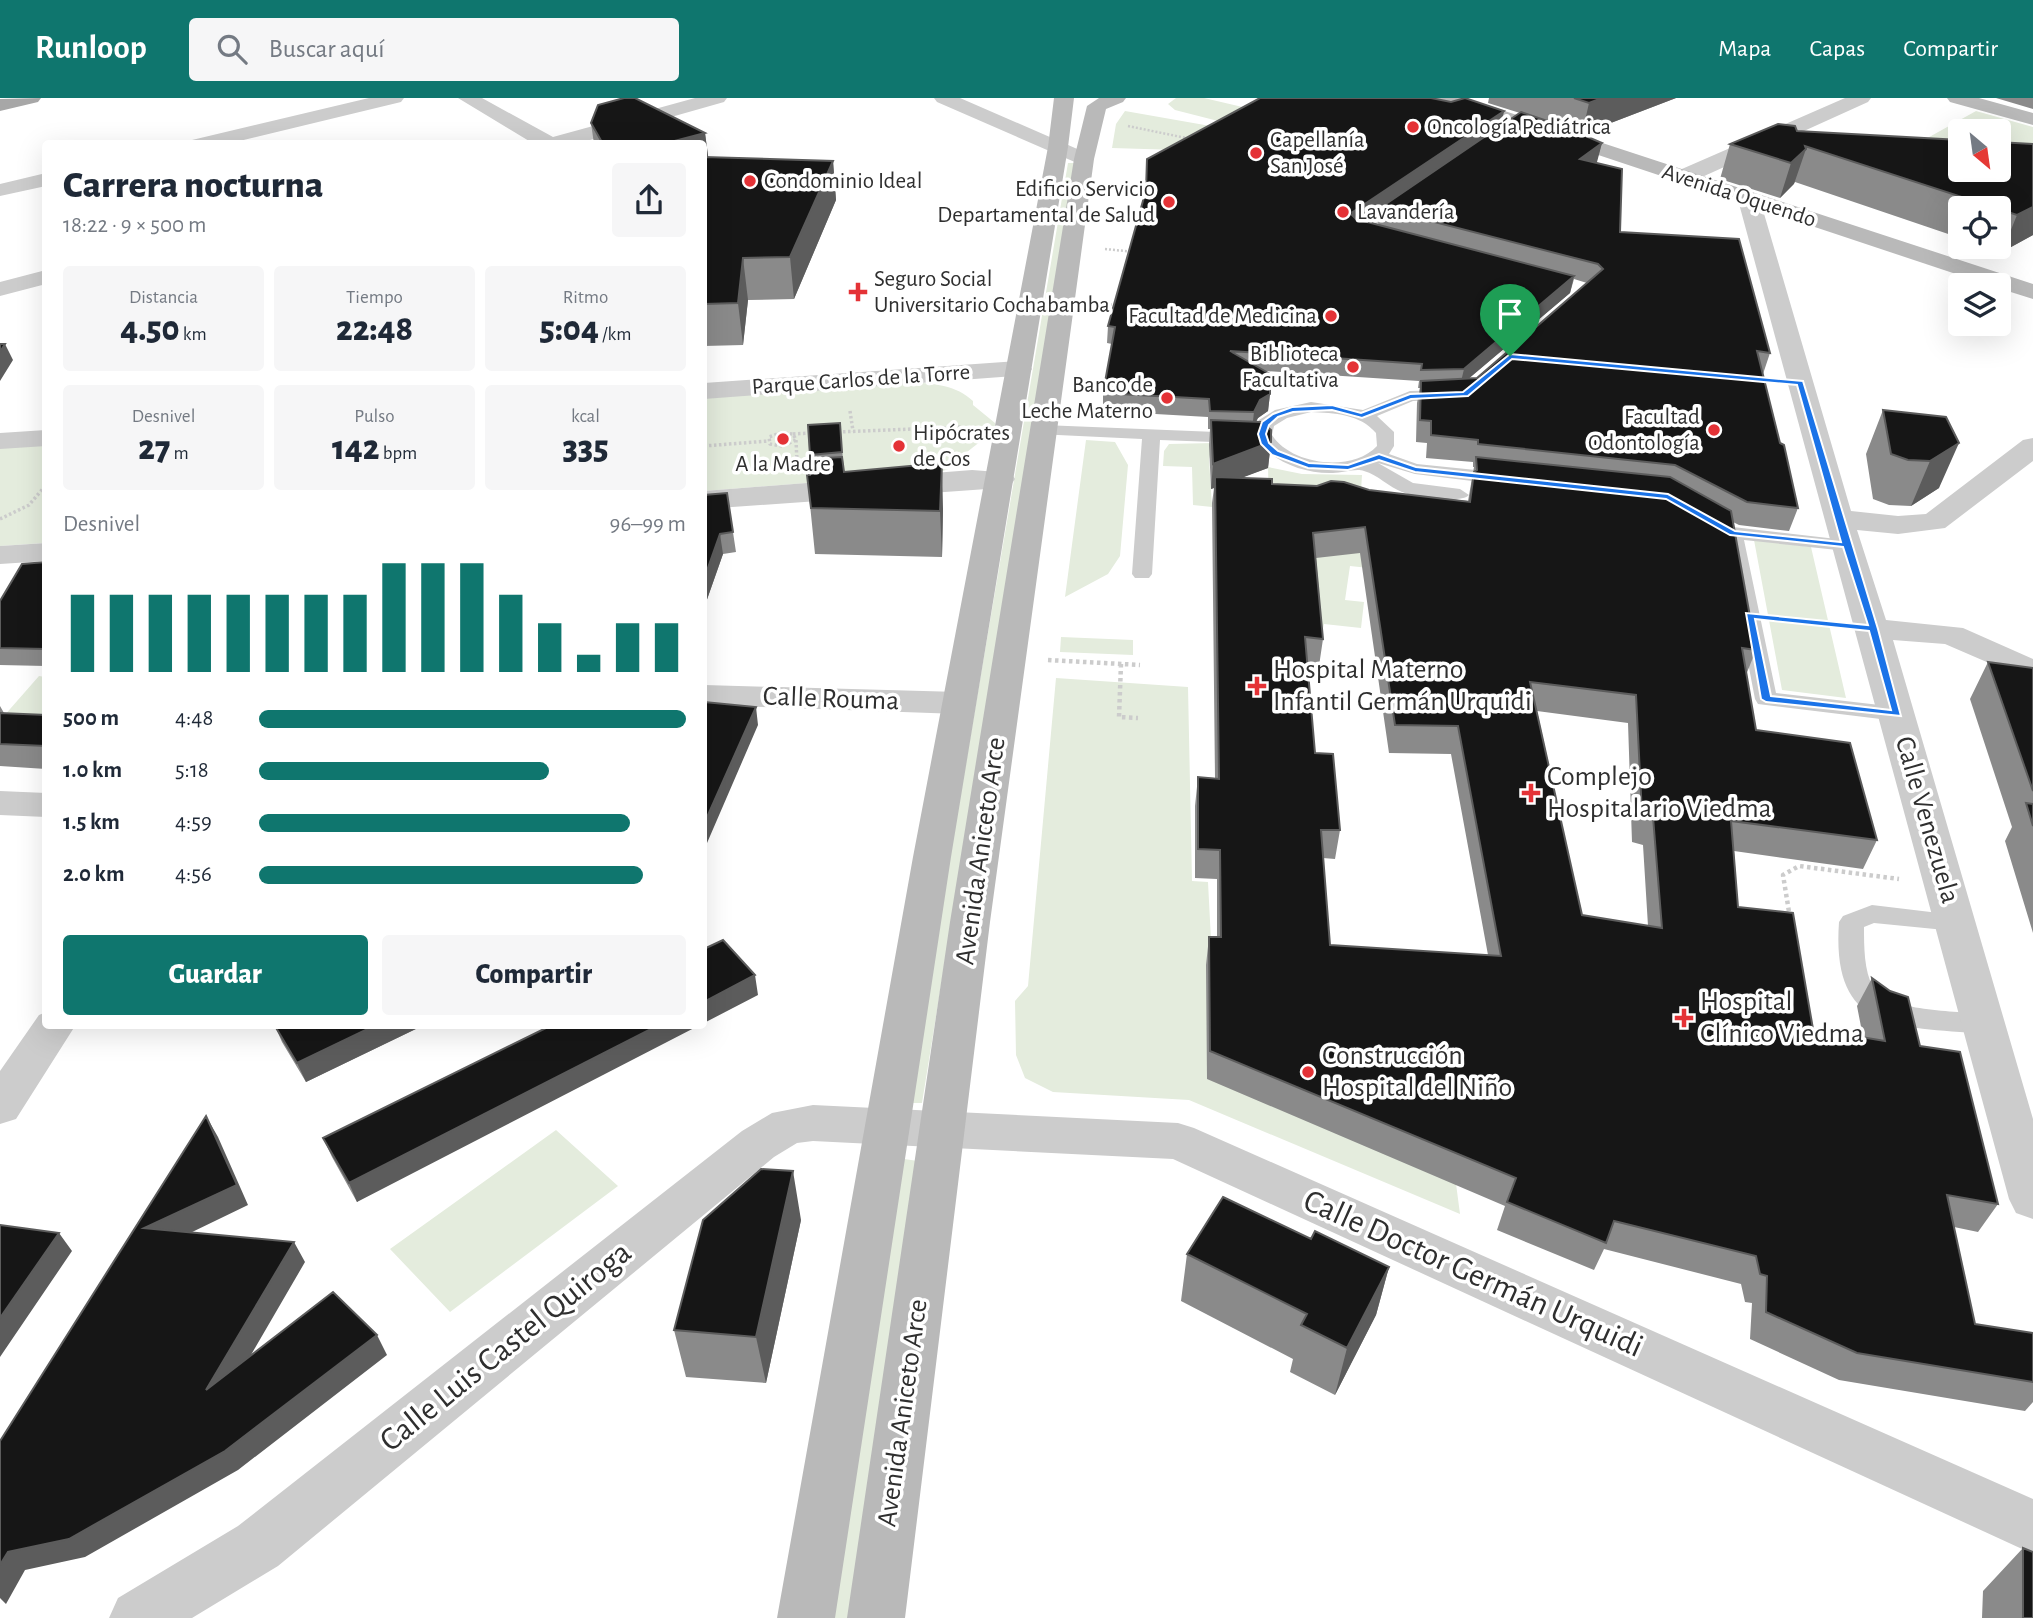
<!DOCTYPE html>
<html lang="es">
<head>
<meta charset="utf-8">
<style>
	body { margin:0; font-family:"Alegreya Sans",sans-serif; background:#f6f6f7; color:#1f2937; height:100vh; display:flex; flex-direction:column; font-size:26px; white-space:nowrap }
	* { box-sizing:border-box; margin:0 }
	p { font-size:23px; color:#747a83 }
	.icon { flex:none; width:38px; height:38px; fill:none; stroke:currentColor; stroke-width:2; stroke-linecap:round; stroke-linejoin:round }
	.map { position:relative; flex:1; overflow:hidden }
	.details { position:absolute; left:42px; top:42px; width:665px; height:889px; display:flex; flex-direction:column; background:#fff; border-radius:7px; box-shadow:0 7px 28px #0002 }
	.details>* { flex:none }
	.needle { width:46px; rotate:151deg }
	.fabs { position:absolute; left:1948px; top:21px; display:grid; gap:14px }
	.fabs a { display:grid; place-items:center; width:63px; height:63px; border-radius:7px; background:#fff; box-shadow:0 7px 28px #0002; font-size:35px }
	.pin { position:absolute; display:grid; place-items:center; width:60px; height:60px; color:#fff; margin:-72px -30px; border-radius:50% 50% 50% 0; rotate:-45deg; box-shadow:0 0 7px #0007 }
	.pin .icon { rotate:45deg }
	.round { display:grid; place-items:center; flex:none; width:74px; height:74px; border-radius:7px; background:#f6f6f7 }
	.overview { display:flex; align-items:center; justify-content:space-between; height:119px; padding:0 21px }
	h1 { font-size:38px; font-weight:800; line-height:52px }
	.figures { display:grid; grid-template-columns:repeat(3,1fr); gap:10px; height:119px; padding:7px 21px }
	.figures div { display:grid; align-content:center; border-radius:7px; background:#f6f6f7; text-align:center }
	.figures b { font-size:35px; font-weight:800 }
	.figures small { font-size:19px; font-weight:400 }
	.figures p { font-size:19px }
	.chart { height:196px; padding:14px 21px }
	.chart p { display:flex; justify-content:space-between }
	.chart svg { width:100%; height:126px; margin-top:7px; stroke:#0f766e; stroke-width:6 }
	.cta { display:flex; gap:14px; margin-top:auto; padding:14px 21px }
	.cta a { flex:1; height:80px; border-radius:7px; background:#0f766e; color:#fff; font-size:28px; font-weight:800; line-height:80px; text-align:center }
	.cta a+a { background:#f6f6f7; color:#1f2937 }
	ul { padding:0 21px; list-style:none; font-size:23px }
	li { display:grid; grid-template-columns:112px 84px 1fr; align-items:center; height:52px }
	li i { height:18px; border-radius:9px; background:#0f766e }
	header { display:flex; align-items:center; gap:42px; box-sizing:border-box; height:98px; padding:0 35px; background:#0f766e; color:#fff }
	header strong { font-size:33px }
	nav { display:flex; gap:38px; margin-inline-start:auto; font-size:24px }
	.search { width:490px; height:63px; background:#f6f6f7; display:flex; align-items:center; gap:18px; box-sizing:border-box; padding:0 24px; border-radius:7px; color:#747a83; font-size:26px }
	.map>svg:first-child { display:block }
</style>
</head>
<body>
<header>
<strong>Runloop</strong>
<div class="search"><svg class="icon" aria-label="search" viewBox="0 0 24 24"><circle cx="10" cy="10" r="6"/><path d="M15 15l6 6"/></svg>Buscar aquí</div>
<nav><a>Mapa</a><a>Capas</a><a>Compartir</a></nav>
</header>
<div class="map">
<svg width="2033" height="1520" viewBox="0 0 2033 1520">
	<rect width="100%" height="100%" fill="#fff"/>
	<path fill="#e4ecdd" d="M1176,0H1204L1251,11L1226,25L1175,12L1168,6Z
		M1125,13L1216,29L1177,52L1112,50L1116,26Z
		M1976,13L2033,29V70L1998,72V33H1960V53L1922,43Z
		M1068,65H1074L922,1005H908Z
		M913,284C935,286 956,287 973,303V307L995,325V332L967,354V361L957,368L937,375L704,393V298Z
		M1086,342L1115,344L1128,367L1120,458L1108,476L1065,499Z
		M1213,345L1209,361L1212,409L1193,407L1192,369L1163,368L1164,353L1169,346Z
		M45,346V445L0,448V350Z
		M1268,369L1302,376L1362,377L1360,409L1269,406Z
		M1290,427L1352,435L1369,470L1350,468L1345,502L1364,504L1361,530L1324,526L1322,535Z
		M1754,442L1811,449L1846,600L1782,592Z
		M1061,539L1133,542V557L1060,554Z
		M39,578L45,579V622L3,619Z
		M1056,580L1188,589L1192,783L1208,784L1211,842L1427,865L1460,1116L1189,1002L1053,994L1025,980L1016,957L1015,903L1028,888Z
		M556,1032L618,1088L450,1214L390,1151Z
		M904,1061L918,1063L852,1520H834Z"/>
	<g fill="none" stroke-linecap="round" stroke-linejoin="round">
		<path stroke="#ccc" stroke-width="2.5" stroke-dasharray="2 2" stroke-linecap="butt" d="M1128,28L1191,41
			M1105,151L1135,154
			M1094,205L1117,207"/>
		<path stroke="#ccc" stroke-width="3.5" stroke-dasharray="2.5 2.5" stroke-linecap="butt" d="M850,313L853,333
			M838,334L963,329
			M780,335L793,336L796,342L782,348L770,346L769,339Z
			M793,336L811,335
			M796,342L797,364
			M704,348L768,343
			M0,421L29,407L46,387
			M1784,521L1831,526"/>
		<path stroke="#ccc" stroke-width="4.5" stroke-dasharray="3.5 3.5" stroke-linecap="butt" d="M1048,562L1140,567
			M1121,566L1119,619L1138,620
			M1790,820L1783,777L1799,768L1899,781"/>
		<path fill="#ccc" fill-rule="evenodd" d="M1405,97L1410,98V104L1364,135H1354L1352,132L1354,129Z
			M1452,292L1458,293L1461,297L1458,301L1413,303L1377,318L1394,334V348L1389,356L1417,366L1505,375L1514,381L1512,385L1505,387L1415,376L1378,365L1413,385L1460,391L1469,397C1462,406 1414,399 1402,394C1389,389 1378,377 1364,373C1356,370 1342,375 1333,375C1302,376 1270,363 1254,337L1259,322L1275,312L1311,304L1363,312L1410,293ZM1311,314C1334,315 1360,316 1376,335L1377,348C1352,375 1291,367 1272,337L1274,328L1287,320Z
			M1043,327L1241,335L1250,340L1241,345L1160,342L1152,476L1149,480H1135L1132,476L1142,341L1037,336L1034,332Z
			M1733,429L1854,443L1857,447L1847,453L1744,442L1776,595L1897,609L1905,611L1908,616L1905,621L1897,623L1758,606L1755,601L1723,435Z
			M1872,807L1964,818L1968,824L1964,830L1955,833L1874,825L1864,829C1864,848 1864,873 1873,889C1887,914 1958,913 1984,916L1994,919L1998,926L1994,933L1984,936C1898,928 1831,936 1839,824L1843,818Z"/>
		<path fill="#ccc" fill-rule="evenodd" d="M369,0H404L401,4L227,46H189L192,42Z
			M458,0H482L553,39L695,0H727L724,4L576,46H534Z
			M934,0H960L1091,57L1094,61L1091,65H1077L937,4Z
			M1845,0H1871L1868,4L1691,84H1675L1672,79L1675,74Z
			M46,75V88L0,98V86Z
			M1749,95L1757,97L1760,102L1851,413L1898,418L1926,416L2023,342L2033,340V363L1945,430L1898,436L1857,432L1886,522L1963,530L2033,561V584L1945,546L1893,542L2033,1021V1121L2016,1115L2009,1101L1738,102L1741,97Z
			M46,172V186L0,198V184Z
			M1019,263L1028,265L1032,271L1028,277L704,301V285Z
			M46,332V348L0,351V335Z
			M972,372L1011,375L1015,381L1011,387L1001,390L704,411V393Z
			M46,445V463L0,466V448Z
			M704,587L959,594L971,598L976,605L971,612L959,616L704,607Z
			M0,693L46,695V719L0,717Z
			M46,914V928H75L16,1021L0,1026V973L39,917Z
			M813,1007L1178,1025L1194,1030L2033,1401V1456L1173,1061L813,1043L797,1045L774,1059L278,1468L192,1520H109L118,1500L238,1428L742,1033L772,1015Z"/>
		<path fill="#b9b9b9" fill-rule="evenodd" d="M1054,0H1074L1068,49L951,759L835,1520H777L913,759L1048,49Z
			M1099,0H1126L1123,4L1106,11L1094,61L990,824L905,1520H847L950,824L1074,61L1087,8Z
			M1436,0H1465L2033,186V201L1998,190V187H1989L1439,4Z
			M1947,0H1979L2033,15V27L1950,4Z"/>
		<path fill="#a7a7a7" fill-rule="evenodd" d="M41,0L38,4L0,13V1Z"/>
	</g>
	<path fill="#8a8a8a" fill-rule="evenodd" d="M624,0H635L705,35L708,59L833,63L836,102L794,201L748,202L743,247L704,248V46H594L591,25L598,7Z
		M1489,0H1676L1582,36L1573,33L1602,45L1596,65L1620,134L1770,255L1763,276L1780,345L1798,410L1789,433L1739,427L1733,424L1756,552L1746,577L1756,632L1877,742L1863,771L1734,753L1738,809L1813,931L1863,939L1857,908L1872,880L1920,948L1998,1106L1978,1134L1954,1129L1975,1226L2033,1284V1304L2025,1313L1839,1282L1750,1241L1752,1205L1745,1204L1741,1186L1604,1151L1594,1172L1497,1132L1505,1108L1207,981L1206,867L1209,839H1217V781L1195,780V708L1198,679L1215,680L1212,405L1214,390L1211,391L1209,347L1210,331H1208V319L1103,313V295L1112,246L1107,245L1108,228L1451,4L1504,13L1501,27L1361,123L1378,127L1380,110L1520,15L1488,5ZM1574,181L1587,185L1477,280H1469L1570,195ZM1265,273L1419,283L1418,290H1420L1417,305L1416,344L1427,345L1426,360L1473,364V369H1474L1468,403L1369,392L1272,386L1240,380L1268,370L1271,344L1256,323L1258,320L1268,313L1270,296ZM1360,455L1389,655L1451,656L1488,857L1330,847L1323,760L1335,761L1340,732L1315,655L1307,567L1319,568L1323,541L1316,460ZM1537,613L1628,625L1632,744L1643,747L1648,828L1582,817Z
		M1996,0H2033V11Z
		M1797,33L1998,72L2033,137L2002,154L1986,149H1998V110H1960V140L1795,84L1780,100L1720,81L1730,46Z
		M1883,312L1946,319L1939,390L1911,408L1889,407L1873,401L1866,356Z
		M840,325L844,374L943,411L942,459L815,456L807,377H810L808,327Z
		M727,395L736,454L723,456L704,510Z
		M46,464V568L0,567V503Z
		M1988,564L2033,570V835L2005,743L2012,729L1970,601Z
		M0,608L4,615L46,617V671L0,668Z
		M275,928H422L306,984L282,944Z
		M550,928L357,1104L332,1059L323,1040Z
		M801,1122L766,1285L686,1279L674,1232Z
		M1311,1141L1389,1169L1376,1217L1335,1297L1290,1274L1293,1261L1181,1203L1187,1156Z
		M2023,1450L2033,1520H1982L1983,1493Z"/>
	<path fill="#5c5c5c" d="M1602,0H1676L1582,36L1589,5Z
		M1504,13L1501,27L1351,130L1353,114Z
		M705,35L710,72L704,74V46H663Z
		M1602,45L1597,64L1575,80L1580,61Z
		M1806,51L1794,86L1780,100L1791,65Z
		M833,63L836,102L794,201L790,159Z
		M2033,109V137L2002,154L2017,117Z
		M743,160L748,202L743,247L738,205Z
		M1574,178L1570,195L1460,288L1464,271Z
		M5,246L13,262L0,283V254Z
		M1270,296L1268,313L1258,320L1252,332L1254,314L1260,302Z
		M1271,344L1268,370L1215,390V379L1214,390L1211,391L1213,366Z
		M1959,345L1939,390L1911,408L1930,363Z
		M942,365L943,411L942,459L940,413Z
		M720,436L723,456L704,510V481Z
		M756,609L758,627L704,752V726Z
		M755,877L758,897L704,925V904Z
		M374,928H422L306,984L297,965Z
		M657,928H698L357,1104L349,1085Z
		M206,1018L218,1039L248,1107L157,1151L144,1130Z
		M793,1073L801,1122L766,1285L756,1239Z
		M59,1135L72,1153L0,1259V1220Z
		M294,1144L305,1164L219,1312L206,1292Z
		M1389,1169L1376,1217L1335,1297L1347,1250Z
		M377,1237L387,1257L238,1372L85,1459L25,1472L6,1506L0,1500V1467L8,1454Z"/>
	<path fill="#161616" stroke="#5c5c5c" stroke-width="2" fill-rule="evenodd" d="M624,0H635L705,35L663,46H603L591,25L598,7Z
		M1260,0H1431L1451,4L1465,0L1504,13L1353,114L1352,117L1356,121L1574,178L1464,271L1421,272L1422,266L1230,253L1270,276V296L1260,302L1254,314L1210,313L1209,301L1103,295L1115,229L1108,228L1146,92L1147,61Z
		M1574,0H1602L1589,5Z
		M1521,14L1562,28L1602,45L1580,61L1622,71L1620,134L1739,141L1770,255L1757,253L1780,345L1784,347L1798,410L1747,404L1675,367L1478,346V342L1431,337V323L1420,322L1421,283L1477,280L1603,171L1598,166L1380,110Z
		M1778,26L1795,28L1797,33L1960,42V72H1998V44L2033,46V109L2017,117L1805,48L1806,51L1791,65L1730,46Z
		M704,59L833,63L790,159L743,160L738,205L704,206Z
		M0,246H5L0,254Z
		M1883,312L1946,319L1959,345L1930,363L1908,362L1891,356Z
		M1211,322L1261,324L1271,332V344L1213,366Z
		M840,325L842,354L810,357L808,327Z
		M842,359L844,374L942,365L940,413L811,410L807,377H810L809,361Z
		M1476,359L1670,379L1731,413L1756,552L1742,550L1756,632L1850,645L1877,742L1731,723L1738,809L1793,815L1813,931L1885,943L1872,880L1890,893L1908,899L1920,948L1960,954L1998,1106L1947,1097L1975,1226L2033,1235V1284L1857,1255L1766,1214L1767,1178L1760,1176L1756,1158L1614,1123L1606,1145L1507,1104L1516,1080L1210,953L1209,839H1221L1220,752L1198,751V679L1219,681L1215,379L1272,381V386L1317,388L1331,383L1344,384L1369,392L1470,404L1474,374L1477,372ZM1365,429L1395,627L1458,628L1501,858L1330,847L1321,732H1340L1333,656L1315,655L1305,539L1323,541L1313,435ZM1530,584L1636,597L1642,716L1653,719L1662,830L1582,817Z
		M727,395L733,434L720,436L704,481V397Z
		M46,464V551L0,550V503L22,466Z
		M1988,564L2033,570V693Z
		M704,604L756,609L704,726Z
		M0,615L46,617V648L0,646Z
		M2026,705L2033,706V728Z
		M723,842L755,877L704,904V851Z
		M275,928H374L297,965Z
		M550,928H657L349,1085L323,1040Z
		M206,1018L237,1087L144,1130L294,1144L206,1292L333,1194L377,1237L225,1353L69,1441L8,1454L0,1467V1343Z
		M761,1071L793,1073L756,1239L674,1232L703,1122Z
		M1223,1099L1311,1141L1315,1133L1389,1169L1347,1250L1301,1227L1307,1216L1187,1156Z
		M0,1127L59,1135L0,1220Z
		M2023,1450L2033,1454V1520H2023Z"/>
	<path fill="#1a73e8" stroke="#fff" stroke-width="2" fill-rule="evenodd" d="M1510,256L1803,283L1878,531L1901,618L1766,604L1761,601L1746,515L1868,527L1843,449L1730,437L1666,401L1415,374L1379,362L1348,372L1308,370L1272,357L1261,346L1258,336L1262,324L1273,316L1292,309L1332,307L1361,315L1410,296L1463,294ZM1512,261L1797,287L1841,444L1735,433L1668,396L1416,369L1379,356L1348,367L1309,365L1278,353L1269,345L1266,336L1269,327L1278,319L1293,314L1332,312L1362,320L1411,301L1468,298ZM1755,521L1869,533L1891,612L1771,598Z"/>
	<g fill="#e43236" stroke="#fff" stroke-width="2.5">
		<circle cx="1413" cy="29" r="7"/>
		<circle cx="1256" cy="55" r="7"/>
		<circle cx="750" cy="83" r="7"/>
		<circle cx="1169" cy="104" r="7"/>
		<circle cx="1343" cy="114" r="7"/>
		<path d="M854.5 183.5h7v7h7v7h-7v7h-7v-7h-7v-7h7z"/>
		<circle cx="1331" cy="218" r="7"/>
		<circle cx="1353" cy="269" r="7"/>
		<circle cx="1167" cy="300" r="7"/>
		<circle cx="1714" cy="332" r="7"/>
		<circle cx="783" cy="341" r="7"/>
		<circle cx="899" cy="348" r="7"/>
		<path d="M1253.5 577.5h7v7h7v7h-7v7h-7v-7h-7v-7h7z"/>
		<path d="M1527.5 684.5h7v7h7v7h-7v7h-7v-7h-7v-7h7z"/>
		<path d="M1680.5 909.5h7v7h7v7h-7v7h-7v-7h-7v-7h7z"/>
		<circle cx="1308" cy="974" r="7"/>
	</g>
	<g text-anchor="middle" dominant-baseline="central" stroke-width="7" stroke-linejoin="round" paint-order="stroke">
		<g font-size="23" fill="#2f2f2f" stroke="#fff" text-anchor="start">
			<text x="1427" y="29">Oncología Pediátrica</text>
			<text x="1270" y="42">Capellanía<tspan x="1270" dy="26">San José</tspan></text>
			<text x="764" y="83">Condominio Ideal</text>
			<text x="1155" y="91" text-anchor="end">Edificio Servicio<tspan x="1155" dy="26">Departamental de Salud</tspan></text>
			<text x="1357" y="114">Lavandería</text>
			<text x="874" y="181">Seguro Social<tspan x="874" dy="26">Universitario Cochabamba</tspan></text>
			<text x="1317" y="218" text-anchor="end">Facultad de Medicina</text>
			<text x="1339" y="256" text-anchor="end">Biblioteca<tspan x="1339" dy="26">Facultativa</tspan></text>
			<text x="1153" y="287" text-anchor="end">Banco de<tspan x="1153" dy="26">Leche Materno</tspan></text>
			<text x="1700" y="319" text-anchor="end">Facultad<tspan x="1700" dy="26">Odontología</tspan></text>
			<text x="913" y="335">Hipócrates<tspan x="913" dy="26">de Cos</tspan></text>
			<text x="783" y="366" text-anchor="middle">A la Madre</text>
		</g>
		<g font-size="23" fill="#2f2f2f" stroke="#fff">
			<text transform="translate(1739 98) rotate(18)">Avenida Oquendo</text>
			<text transform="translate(861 282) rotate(-4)">Parque Carlos de la Torre</text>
		</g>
		<g font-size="28" fill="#2f2f2f" stroke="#fff" text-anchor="start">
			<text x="1273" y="572">Hospital Materno<tspan x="1273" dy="32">Infantil Germán Urquidi</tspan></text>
			<text x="1547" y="679">Complejo<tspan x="1547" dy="32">Hospitalario Viedma</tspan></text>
			<text x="1700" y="904">Hospital<tspan x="1700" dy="32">Clínico Viedma</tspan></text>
			<text x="1322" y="958">Construcción<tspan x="1322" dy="32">Hospital del Niño</tspan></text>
		</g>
		<g font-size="28" fill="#2f2f2f" stroke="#fff">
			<text transform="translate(831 601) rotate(2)">Calle Rouma</text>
			<text transform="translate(1927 722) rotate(74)">Calle Venezuela</text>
			<text transform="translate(981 753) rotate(-82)">Avenida Aniceto Arce</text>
			<text transform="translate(903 1315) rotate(-82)">Avenida Aniceto Arce</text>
		</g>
		<g font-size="33" fill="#2f2f2f" stroke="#fff">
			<text transform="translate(1473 1176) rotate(24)">Calle Doctor Germán Urquidi</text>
			<text transform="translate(506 1249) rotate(-39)">Calle Luis Castel Quiroga</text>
		</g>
	</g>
</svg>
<div class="fabs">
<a><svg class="needle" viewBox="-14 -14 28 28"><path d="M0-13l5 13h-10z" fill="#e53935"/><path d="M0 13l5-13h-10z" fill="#747a83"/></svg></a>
<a><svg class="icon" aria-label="locate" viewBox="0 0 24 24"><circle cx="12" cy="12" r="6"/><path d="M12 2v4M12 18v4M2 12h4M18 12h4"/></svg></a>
<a><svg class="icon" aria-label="layers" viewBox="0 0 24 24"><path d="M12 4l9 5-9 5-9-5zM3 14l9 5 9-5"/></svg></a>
</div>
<div class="pin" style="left:1510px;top:258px;background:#1e9e55"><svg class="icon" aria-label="arrive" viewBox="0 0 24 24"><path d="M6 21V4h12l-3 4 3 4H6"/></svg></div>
<section class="details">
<div class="overview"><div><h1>Carrera nocturna</h1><p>18:22 · 9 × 500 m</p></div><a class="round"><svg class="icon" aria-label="share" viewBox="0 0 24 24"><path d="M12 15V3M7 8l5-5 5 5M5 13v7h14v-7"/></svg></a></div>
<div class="figures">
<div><p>Distancia</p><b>4.50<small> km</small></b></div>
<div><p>Tiempo</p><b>22:48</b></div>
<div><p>Ritmo</p><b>5:04<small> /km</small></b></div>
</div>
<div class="figures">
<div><p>Desnivel</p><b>27<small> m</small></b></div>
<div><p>Pulso</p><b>142<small> bpm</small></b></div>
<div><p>kcal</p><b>335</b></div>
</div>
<div class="chart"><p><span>Desnivel</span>96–99 m</p>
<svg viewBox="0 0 160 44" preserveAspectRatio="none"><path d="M5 44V17M15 44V17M25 44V17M35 44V17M45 44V17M55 44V17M65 44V17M75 44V17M85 44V6M95 44V6M105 44V6M115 44V17M125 44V27M135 44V38M145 44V27M155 44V27"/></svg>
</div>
<ul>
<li><b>500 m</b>4:48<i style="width:100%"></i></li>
<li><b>1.0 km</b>5:18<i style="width:68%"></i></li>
<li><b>1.5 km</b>4:59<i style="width:87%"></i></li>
<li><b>2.0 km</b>4:56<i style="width:90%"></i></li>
</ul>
<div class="cta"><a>Guardar</a><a>Compartir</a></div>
</section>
</div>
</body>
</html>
